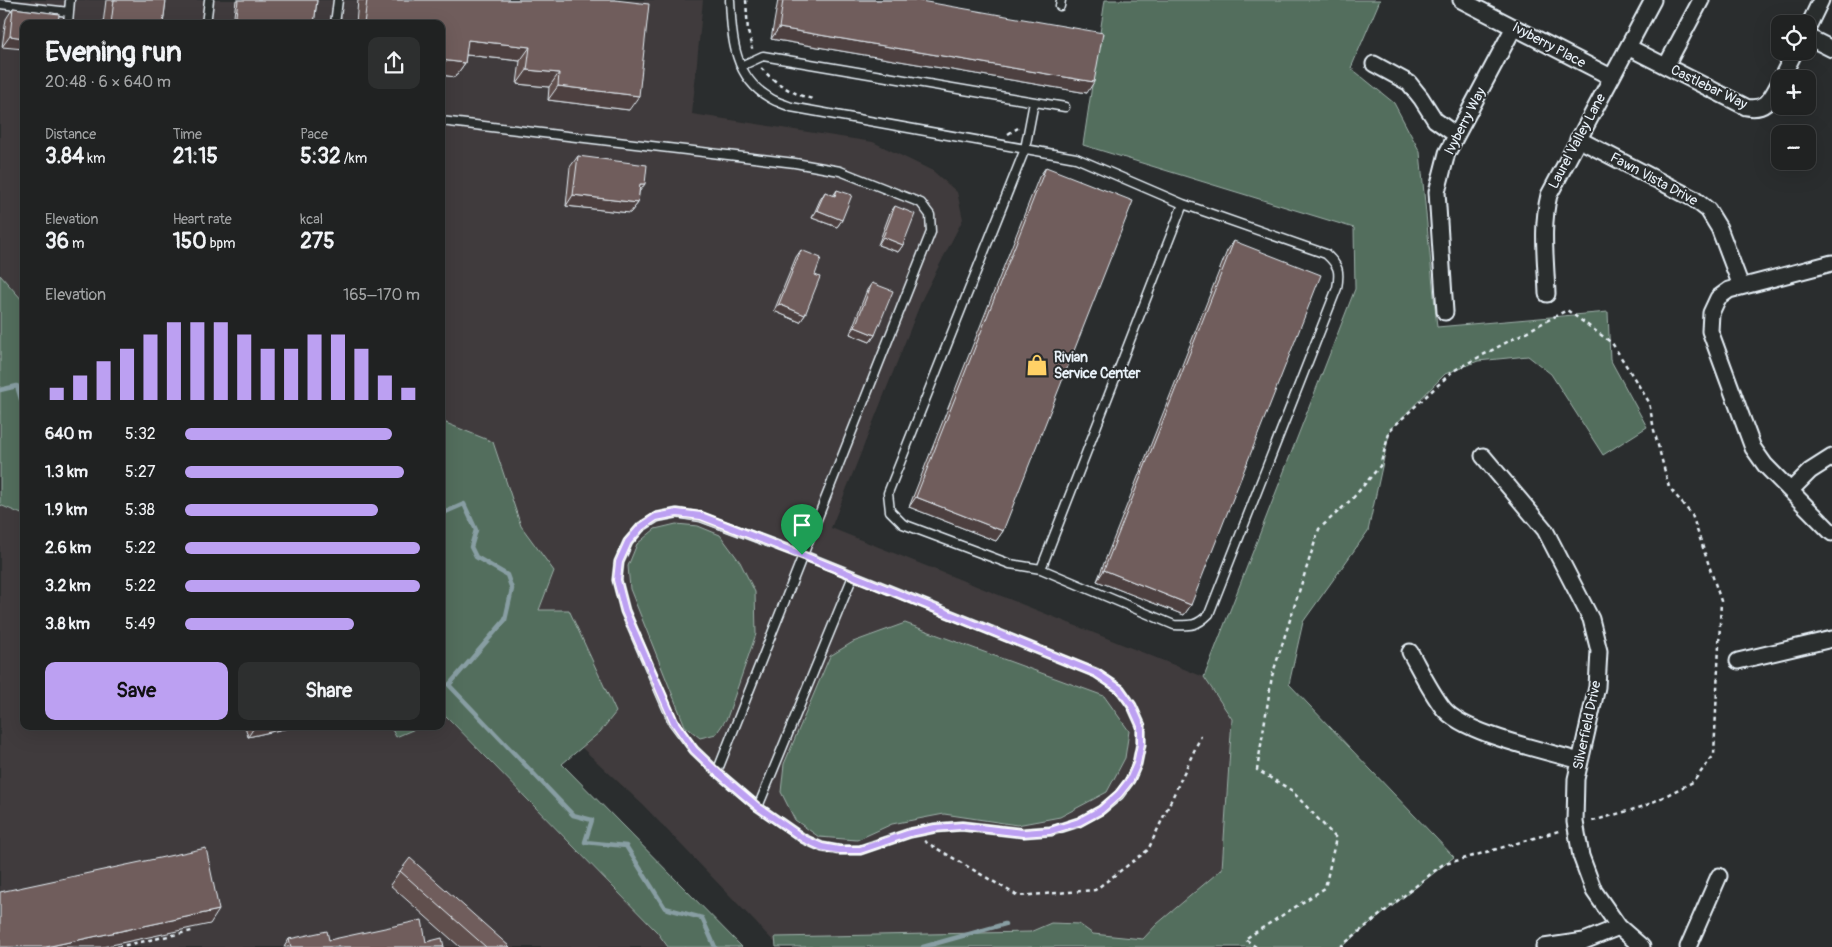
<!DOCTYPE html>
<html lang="en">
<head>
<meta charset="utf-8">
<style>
	body { margin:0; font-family:Pangolin,sans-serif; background:#2d2f2f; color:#f1f3f6; height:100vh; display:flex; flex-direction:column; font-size:19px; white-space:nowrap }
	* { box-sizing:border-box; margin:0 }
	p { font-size:16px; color:#a2a4a5 }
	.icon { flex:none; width:28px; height:28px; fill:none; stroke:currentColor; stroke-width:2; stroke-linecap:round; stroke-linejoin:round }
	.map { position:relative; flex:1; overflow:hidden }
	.panel { position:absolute; left:20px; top:20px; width:425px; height:710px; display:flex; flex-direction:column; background:#202222; border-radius:10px; box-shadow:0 5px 20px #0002,0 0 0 1px #3d3f40 }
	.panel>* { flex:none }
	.tools { position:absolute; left:1771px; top:15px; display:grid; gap:10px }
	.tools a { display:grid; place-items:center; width:45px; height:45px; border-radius:10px; background:#202222; box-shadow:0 5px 20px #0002,0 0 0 1px #3d3f40; font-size:25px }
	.pin { position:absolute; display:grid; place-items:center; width:42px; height:42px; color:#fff; margin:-51px -21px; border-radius:50% 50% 50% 0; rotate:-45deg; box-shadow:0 0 5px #0007 }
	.pin .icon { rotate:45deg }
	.round { display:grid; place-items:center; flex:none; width:52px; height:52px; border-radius:10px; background:#2d2f2f }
	.summary { display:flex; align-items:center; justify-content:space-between; height:85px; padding:0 25px }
	h1 { font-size:28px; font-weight:700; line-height:38px }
	.metrics { display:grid; grid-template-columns:repeat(3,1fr); gap:8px; height:85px; padding:5px 25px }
	.metrics div { display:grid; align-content:center }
	.metrics b { font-size:21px; font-weight:700 }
	.metrics small { font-size:14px; font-weight:400 }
	.metrics p { font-size:14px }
	.chart { height:140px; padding:10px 25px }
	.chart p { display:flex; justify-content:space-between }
	.chart svg { width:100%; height:90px; margin-top:5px; stroke:#bca0f2; stroke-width:6 }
	.cta { display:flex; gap:10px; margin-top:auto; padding:10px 25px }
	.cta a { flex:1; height:58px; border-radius:10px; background:#bca0f2; color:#111; font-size:20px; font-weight:700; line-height:58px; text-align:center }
	.cta a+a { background:#2d2f2f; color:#f1f3f6 }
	ul { padding:0 25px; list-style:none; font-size:16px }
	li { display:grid; grid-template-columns:80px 60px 1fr; align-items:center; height:38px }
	li i { height:12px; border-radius:6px; background:#bca0f2 }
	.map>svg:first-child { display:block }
</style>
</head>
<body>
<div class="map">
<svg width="1832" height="947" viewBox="0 0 1832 947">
	<rect width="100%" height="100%" fill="#2a2d2e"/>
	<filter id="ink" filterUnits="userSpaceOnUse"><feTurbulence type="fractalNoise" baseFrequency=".02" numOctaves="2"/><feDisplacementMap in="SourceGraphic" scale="10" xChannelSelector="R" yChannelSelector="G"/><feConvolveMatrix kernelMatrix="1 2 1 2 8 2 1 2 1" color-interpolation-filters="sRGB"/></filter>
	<g filter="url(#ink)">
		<path fill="#3f3b3c" d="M0,0H703L692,114L873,142L933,171L957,192L963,219L923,297L831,528L1204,677L1232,719L1222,869L1157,924L1152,947H779L643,805L441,616V24H24V363L0,356Z
			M0,505L24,515V726H390L396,737L422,726H441V718L445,716L657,932L668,947H0Z"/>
		<path fill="#536e5d" stroke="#9eb0aa" d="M1105,0H1380L1351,68L1394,103L1420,152L1437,327L1608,312L1610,359L1647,427L1603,455L1551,374L1528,356L1478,361L1445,374L1390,430L1368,531L1303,622L1289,684L1454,857L1341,947H776L775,937L1030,932L1051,923L1079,924L1093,934L1143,939L1157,924L1222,869L1232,719L1204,677L1355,289L1354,228L1083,145Z
			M0,275L24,302V515L0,505Z
			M441,421L493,442L521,526L554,571L539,610H569L616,712L600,732L562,764L742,947H668L657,932L446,716L441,718Z
			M676,524L698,526L720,535L740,562L755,592L756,634L727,718L716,734L700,738L685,726L630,589L628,566L637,544L655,529Z
			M905,623L1104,696L1129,731L1125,758L1107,792L1060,817L1017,825L944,814L892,824L857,840L819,837L795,820L781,792L784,764L830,656L853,642Z
			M390,726H422L396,737Z"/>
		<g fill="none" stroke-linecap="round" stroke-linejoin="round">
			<path stroke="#889ea3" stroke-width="4.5" d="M0,390L17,386L21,399L24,398
				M441,514L464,504L476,530L471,547L476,557L507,575L512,589L505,620L449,685L573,815L592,820L585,842L626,846L665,908L702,918L715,947
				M923,947L1005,924"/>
			<g stroke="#e8f1f8" stroke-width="11">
				<path id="service" d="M730,0C732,37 733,77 770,98C776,102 784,104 791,107L1076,158L1183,204L1041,569
					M0,4L69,12
					M1060,6L1061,0
					M68,24L70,0
					M206,24L209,0
					M335,24L338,0
					M741,66L763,56L1065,107
					M1034,102L1025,149L888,493L890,511L903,524L1010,564L1041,569L1174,625C1191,626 1197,626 1209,614L1337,288C1340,271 1339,266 1326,254L1183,204
					M441,121L795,163L840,171L921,203L930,215L931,232L717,772
					M677,513L701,517L803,555L1096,673L1120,689L1132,706L1141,726V744L1137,764L1130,780L1119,795L1101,810L1079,822L1051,831L1023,833L962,826L935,828L910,833L860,850H839L822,847L804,839L758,807L717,772L694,750L673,722L625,611L617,580L619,562L628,542L641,527L657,517Z
					M758,807L853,576"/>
			</g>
			<g stroke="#e8f1f8" stroke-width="19">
				<path id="minor" d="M1461,0L1611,77
					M1808,27L1821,0
					M1808,37L1832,49
					M1628,47L1746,107C1767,111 1771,98 1780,82
					M1374,64L1409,83L1421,98L1435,120L1456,135
					M1666,66L1701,0
					M1781,79L1795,51
					M1578,139L1694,199L1708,210L1719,228L1741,286
					M1832,263L1729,290L1718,298L1711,313L1710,331L1753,448L1765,465L1832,533
					M1547,294C1546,261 1541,227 1549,195L1653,0
					M1445,312L1437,192L1447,153L1514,27
					M1483,456L1545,530L1591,619L1599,651L1597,687L1576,779L1575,822L1581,856L1594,891L1619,927L1642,947
					M1791,490L1810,471L1832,457
					M1410,652C1420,670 1430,691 1443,708C1463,734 1547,751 1580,761
					M1738,661L1832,639
					M1544,947L1584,941L1619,927
					M1688,947L1719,876"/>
			</g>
			<path stroke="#e8f1f8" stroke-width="2.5" stroke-dasharray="4 4" stroke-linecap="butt" d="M746,0L748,32L753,47L751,48
				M761,68C776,84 792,94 813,99
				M1008,134L1018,128
				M924,841L1018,896L1095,890L1148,850L1201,736
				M117,947L192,931
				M1256,947L1245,939L1325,888L1336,838L1291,790L1257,770L1272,676L1319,529L1353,498L1380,466L1390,430L1453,371L1567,310L1612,343L1649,402L1654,430L1669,487L1692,515L1721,601L1714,755L1693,782L1645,806L1589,822
				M1340,947L1442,865L1562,830"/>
			<use href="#service" stroke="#2a2d2e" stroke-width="8"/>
			<use href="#minor" stroke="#2a2d2e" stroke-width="15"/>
		</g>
		<path fill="#60504e" stroke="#e8f1f8" d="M106,0H166L163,24H103Z
			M236,0H317L314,24H233Z
			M358,0H615L629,110L548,100L549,87L517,84L520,61L466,55L465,63L455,77L441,75V24H356Z
			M778,0H915L1087,93L771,39Z
			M13,8L59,14L2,47L6,19Z
			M578,156L639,192L638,203L630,213L566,206L570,167Z
			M1046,167L1003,531L996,541L909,507L1039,177Z
			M837,190L842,220L837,227L812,218L820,200L825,192L833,196Z
			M895,206L903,245L898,252L878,245L890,213Z
			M1234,241L1191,605L1184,615L1097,581L1227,251Z
			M801,250L805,315L800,322L774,311L796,257Z
			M872,283L875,335L870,342L850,334L867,290Z
			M245,726H297L248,737Z
			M400,871L510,947H460L390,885Z
			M289,939L426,942L444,947H284Z"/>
		<path fill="#4e4140" stroke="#e8f1f8" d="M779,28L1094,82L1087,93L771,39Z
			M10,36L24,38V49L2,47Z
			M468,40L530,47L520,61L458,54Z
			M441,60L465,63L455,77L441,75Z
			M527,70L559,73L549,87L517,84Z
			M558,86L639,96L629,110L548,100Z
			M640,184H645L637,195Z
			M573,195L638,203L630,213L566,206Z
			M817,210L842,220L837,227L812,218Z
			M883,237L903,245L898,252L878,245Z
			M779,304L805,315L800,322L774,311Z
			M855,327L875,335L870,342L850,334Z
			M916,497L1003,531L996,541L909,507Z
			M1104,570L1191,605L1184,615L1097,581Z
			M255,726H297L248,737Z
			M219,910L210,924L102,947H46Z"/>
		<path fill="#705d5b" stroke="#e8f1f8" d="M114,0H166L163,24H111Z
			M238,0H317L314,24H235Z
			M367,0H615L649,4L639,96L558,86L559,73L527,70L530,47L468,40L465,63L441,60V24H364Z
			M783,0H915L1103,33L1094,82L779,28Z
			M13,8L59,14L58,24H24V38L10,36Z
			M578,156L647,165L645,184H640L638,203L573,195Z
			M1046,167L1133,201L1003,531L916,497Z
			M837,190L852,195L842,220L817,210L825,192L835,196Z
			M895,206L915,214L903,245L883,237Z
			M1234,241L1321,275L1191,605L1104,570Z
			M801,250L821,258L815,275L820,277L805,315L779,304Z
			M872,283L893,291L875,335L855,327Z
			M206,848L219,910L46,947H0V892Z
			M410,858L510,947H486L400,871Z
			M422,920L426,942L442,938L444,947H291L289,939L327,931L329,940Z"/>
	</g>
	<g fill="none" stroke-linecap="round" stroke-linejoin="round" filter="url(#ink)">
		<g stroke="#fff" stroke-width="10">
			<path id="route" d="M677,513L701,516L802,555L1096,673L1120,689L1132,706L1141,726V744L1137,764L1130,780L1119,794L1101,810L1079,822L1050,831L1023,833L962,826L935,828L910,833L860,850H839L822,847L804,839L758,807L717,772L694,750L674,722L625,611L617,580L619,562L628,542L641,527L656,517Z"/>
		</g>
		<use href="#route" stroke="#bca0f2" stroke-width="6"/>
	</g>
	<defs>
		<g id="shop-bare" transform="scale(1.725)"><path d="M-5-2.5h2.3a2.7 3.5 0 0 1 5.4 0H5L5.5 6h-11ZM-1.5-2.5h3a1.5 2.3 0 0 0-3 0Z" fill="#ffd166" stroke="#2a2d2e" stroke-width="2.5" paint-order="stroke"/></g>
	</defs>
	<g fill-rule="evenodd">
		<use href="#shop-bare" x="1037" y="365"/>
	</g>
	<g text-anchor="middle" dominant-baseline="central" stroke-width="4" stroke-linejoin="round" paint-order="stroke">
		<g font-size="14" fill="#e8f1f8" stroke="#2a2d2e">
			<text transform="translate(1549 45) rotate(28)">Ivyberry Place</text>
			<text transform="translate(1709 87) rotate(26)">Castlebar Way</text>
			<text transform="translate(1465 121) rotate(-63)">Ivyberry Way</text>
			<text transform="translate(1577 141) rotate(-62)">Laurel Valley Lane</text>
			<text transform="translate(1654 179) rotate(28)">Fawn Vista Drive</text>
			<text transform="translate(1587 725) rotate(-78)">Silverfield Drive</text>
		</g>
		<g font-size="14" font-weight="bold" fill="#e8f1f8" stroke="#2a2d2e" text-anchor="start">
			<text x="1054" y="357">Rivian<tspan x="1054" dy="16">Service Center</tspan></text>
		</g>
	</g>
</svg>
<div class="tools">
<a><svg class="icon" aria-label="locate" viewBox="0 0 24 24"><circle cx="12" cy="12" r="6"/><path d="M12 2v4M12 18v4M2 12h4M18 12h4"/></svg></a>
<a>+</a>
<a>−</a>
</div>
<div class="pin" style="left:802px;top:555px;background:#1e9e55"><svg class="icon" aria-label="arrive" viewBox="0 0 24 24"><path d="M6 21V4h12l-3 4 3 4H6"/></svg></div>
<section class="panel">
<div class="summary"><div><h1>Evening run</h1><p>20:48 · 6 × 640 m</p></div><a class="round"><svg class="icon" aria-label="share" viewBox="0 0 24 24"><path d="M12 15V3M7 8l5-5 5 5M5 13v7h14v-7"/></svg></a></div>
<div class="metrics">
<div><p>Distance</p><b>3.84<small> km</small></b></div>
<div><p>Time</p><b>21:15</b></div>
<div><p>Pace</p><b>5:32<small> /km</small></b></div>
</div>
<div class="metrics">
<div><p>Elevation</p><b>36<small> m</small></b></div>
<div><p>Heart rate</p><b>150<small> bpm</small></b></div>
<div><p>kcal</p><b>275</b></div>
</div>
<div class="chart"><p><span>Elevation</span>165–170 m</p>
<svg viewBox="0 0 160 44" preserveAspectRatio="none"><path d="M5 44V38M15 44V32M25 44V25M35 44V19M45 44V12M55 44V6M65 44V6M75 44V6M85 44V12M95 44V19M105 44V19M115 44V12M125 44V12M135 44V19M145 44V32M155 44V38"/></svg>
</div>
<ul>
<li><b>640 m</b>5:32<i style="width:88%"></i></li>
<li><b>1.3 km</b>5:27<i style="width:93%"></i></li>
<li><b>1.9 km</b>5:38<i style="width:82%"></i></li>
<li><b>2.6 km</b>5:22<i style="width:100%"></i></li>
<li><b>3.2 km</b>5:22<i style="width:100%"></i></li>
<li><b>3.8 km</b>5:49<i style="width:72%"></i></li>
</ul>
<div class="cta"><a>Save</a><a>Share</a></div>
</section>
</div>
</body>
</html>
